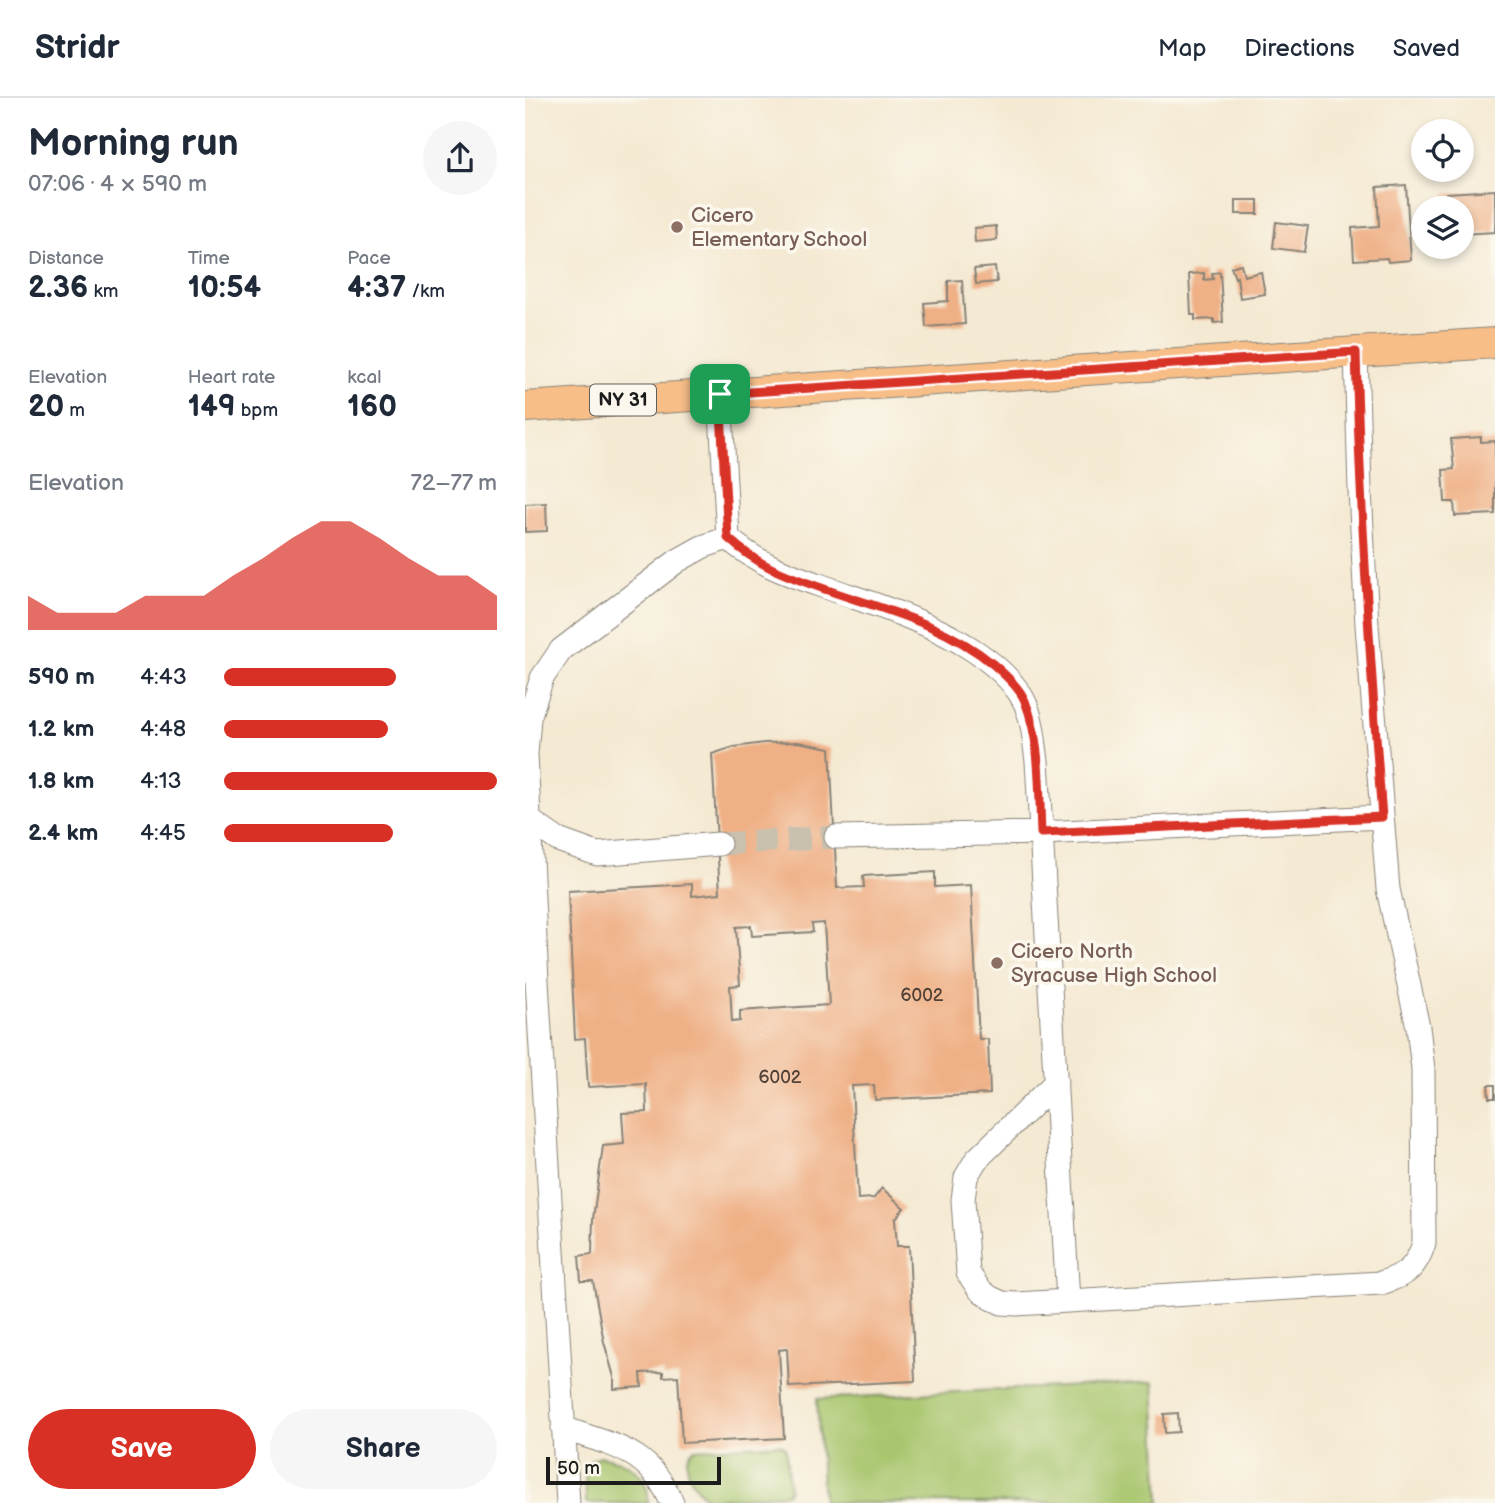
<!DOCTYPE html>
<html lang="en">
<head>
<meta charset="utf-8">
<style>
	body { margin:0; font-family:"Balsamiq Sans",sans-serif; background:#f6f6f7; color:#1f2937; height:100vh; display:flex; flex-direction:column; font-size:26px; white-space:nowrap }
	* { box-sizing:border-box; margin:0 }
	p { font-size:23px; color:#747a83 }
	.icon { flex:none; width:38px; height:38px; fill:none; stroke:currentColor; stroke-width:2; stroke-linecap:round; stroke-linejoin:round }
	.map { position:relative; flex:1; overflow:hidden }
	.side { display:flex; flex-direction:column; background:#fff; width:525px }
	.side>* { flex:none }
	.tools { position:absolute; left:886px; top:21px; display:grid; gap:14px }
	.tools a { display:grid; place-items:center; width:63px; height:63px; border-radius:50%; background:#fff; box-shadow:0 4px 10px #0003; font-size:35px }
	.scale { position:absolute; left:21px; bottom:18px; width:175px; box-sizing:border-box; padding-left:7px; border:4px solid #1c1c1c; border-top:0; font-size:19px; line-height:24px; white-space:nowrap; color:#1c1c1c; -webkit-text-stroke:5px #fbf7ec; paint-order:stroke }
	.pin { position:absolute; display:grid; place-items:center; width:60px; height:60px; color:#fff; margin:-30px; border-radius:14px; box-shadow:0 4px 10px #0006 }
	.round { display:grid; place-items:center; flex:none; width:74px; height:74px; border-radius:37px; background:#f6f6f7 }
	.summary { display:flex; align-items:center; justify-content:space-between; height:119px; padding:0 28px }
	h1 { font-size:38px; font-weight:700; line-height:52px }
	.figures { display:grid; grid-template-columns:repeat(3,1fr); gap:10px; height:119px; padding:7px 28px }
	.figures div { display:grid; align-content:center }
	.figures b { font-size:30px; font-weight:700 }
	.figures small { font-size:19px; font-weight:400 }
	.figures p { font-size:19px }
	.chart { height:196px; padding:14px 28px }
	.chart p { display:flex; justify-content:space-between }
	.chart svg { width:100%; height:126px; margin-top:7px; fill:#d93025; opacity:.7 }
	.action { display:flex; gap:14px; margin-top:auto; padding:14px 28px }
	.action a { flex:1; height:80px; border-radius:42px; background:#d93025; color:#fff; font-size:28px; font-weight:700; line-height:80px; text-align:center }
	.action a+a { background:#f6f6f7; color:#1f2937 }
	ul { padding:0 28px; list-style:none; font-size:23px }
	li { display:grid; grid-template-columns:112px 84px 1fr; align-items:center; height:52px }
	li i { height:18px; border-radius:9px; background:#d93025 }
	header { display:flex; align-items:center; gap:42px; box-sizing:border-box; height:98px; padding:0 35px; background:#fff; border-bottom:2px solid #e0e1e3 }
	header strong { font-size:33px }
	nav { display:flex; gap:38px; margin-inline-start:auto; font-size:24px }
	main { display:flex; flex:1; min-height:0 }
	.map>svg:first-child { display:block }
</style>
</head>
<body>
<header>
<strong>Stridr</strong>
<nav><a>Map</a><a>Directions</a><a>Saved</a></nav>
</header>
<main>
<section class="side">
<div class="summary"><div><h1>Morning run</h1><p>07:06 · 4 × 590 m</p></div><a class="round"><svg class="icon" aria-label="share" viewBox="0 0 24 24"><path d="M12 15V3M7 8l5-5 5 5M5 13v7h14v-7"/></svg></a></div>
<div class="figures">
<div><p>Distance</p><b>2.36<small> km</small></b></div>
<div><p>Time</p><b>10:54</b></div>
<div><p>Pace</p><b>4:37<small> /km</small></b></div>
</div>
<div class="figures">
<div><p>Elevation</p><b>20<small> m</small></b></div>
<div><p>Heart rate</p><b>149<small> bpm</small></b></div>
<div><p>kcal</p><b>160</b></div>
</div>
<div class="chart"><p><span>Elevation</span>72–77 m</p>
<svg viewBox="0 0 160 44" preserveAspectRatio="none"><path d="M0 44V32L10 38L20 38L30 38L40 32L50 32L60 32L70 25L80 19L90 12L100 6L110 6L120 12L130 19L140 25L150 25L160 32V44z"/></svg>
</div>
<ul>
<li><b>590 m</b>4:43<i style="width:63%"></i></li>
<li><b>1.2 km</b>4:48<i style="width:60%"></i></li>
<li><b>1.8 km</b>4:13<i style="width:100%"></i></li>
<li><b>2.4 km</b>4:45<i style="width:62%"></i></li>
</ul>
<div class="action"><a>Save</a><a>Share</a></div>
</section>
<div class="map">
<svg width="970" height="1405" viewBox="0 0 970 1405">
	<rect width="100%" height="100%" fill="#fbf7ec"/>
	<filter id="ink" filterUnits="userSpaceOnUse"><feTurbulence type="fractalNoise" baseFrequency=".0143" numOctaves="2"/><feDisplacementMap in="SourceGraphic" scale="14" xChannelSelector="R" yChannelSelector="G"/><feConvolveMatrix kernelMatrix="1 2 1 2 8 2 1 2 1" color-interpolation-filters="sRGB"/></filter>
	<filter id="wash" filterUnits="userSpaceOnUse"><feTurbulence type="fractalNoise" baseFrequency=".00686" numOctaves="4" result="noise"/><feDisplacementMap in="SourceGraphic" scale="28" xChannelSelector="R" yChannelSelector="G"/><feGaussianBlur stdDeviation="1.57" result="paint"/><feColorMatrix in="noise" values="0 0 0 0 0 0 0 0 0 0 0 0 0 0 0 0 0 1.4 0 .05"/><feComposite in="paint" operator="in"/></filter>
	<g filter="url(#wash)">
		<rect width="100%" height="100%" fill="#f4e9d2"/>
		<path fill="#a9c66e" stroke="#627145" stroke-width="2" d="M629,1284L635,1405H298L292,1301Z
			M253,1346L258,1347L261,1352L264,1391L261,1396L185,1401C170,1396 152,1363 169,1351Z
			M74,1358C101,1362 125,1375 123,1405H61L60,1369L66,1362Z"/>
		<g id="blocks">
			<path fill="#efb086" fill-rule="evenodd" d="M881,87L886,162L863,164L862,160L829,162L827,130L854,128L852,89Z
				M970,92V134L936,136V110H922L921,95Z
				M711,102H733V116H711Z
				M751,124L783,128L779,154L748,150Z
				M471,128L472,142L450,144L449,130Z
				M716,166L719,178L736,174L740,196L715,200L712,179L710,180L706,169Z
				M470,169L472,184L451,186L449,171Z
				M695,174L698,224L689,225V221L670,222V217H666L664,176L679,175V182L688,181L687,175Z
				M437,182L440,226L401,229L399,205L423,203V183Z
				M956,339V344L970,343V416L930,418L929,404H920L918,372L929,371L926,341Z
				M21,405L22,433L0,434V406Z
				M273,644L305,650L312,790L339,789L338,778L410,774V789L446,787L454,941H463L465,996L350,1002L349,987L327,988L333,1101L349,1100L357,1090L379,1110L370,1121L372,1148H384L390,1283L264,1289L262,1251L254,1252L259,1340L157,1345L153,1278L138,1279V1274L116,1275L117,1289L89,1291V1279L79,1244L68,1183H56L54,1158L67,1156L68,1121L78,1048L99,1046L97,1015L122,1014L121,986L63,989L60,940L50,941L43,793L167,786V798L195,795L187,656L209,649L239,645ZM299,825L304,907L215,913V923L207,924L205,888L215,887L211,829L226,828L227,838L288,834L287,826Z
				M963,987H970V1000H964Z
				M653,1315L654,1334L640,1335L639,1316Z"/>
		</g>
	</g>
	<g filter="url(#ink)">
		<use href="#blocks" fill-opacity="0" stroke="#888277" stroke-width="2"/>
		<g fill="none" stroke-linecap="round" stroke-linejoin="round">
			<path stroke="#c9c0ae" stroke-width="23" stroke-dasharray="23 11" stroke-linecap="butt" d="M194,746L311,739"/>
			<g stroke="#888277" stroke-width="25">
				<path id="minor" d="M203,440C231,465 262,476 297,488C347,506 399,521 445,550C465,563 486,579 498,601C508,619 509,643 512,663L543,1203L856,1185C881,1177 891,1171 899,1145L898,971L893,929L863,791L842,527L835,392L831,254
					M4,722L33,742L72,756L194,746
					M311,739L516,735L857,719
					M531,984L451,1062L441,1079L438,1102L443,1175L455,1192L466,1200L477,1205L491,1206L543,1203
					M38,1330C88,1348 125,1351 147,1405
					M43,1405L12,883L1,656L4,620L17,580L36,552L152,463L177,449L203,440L195,296"/>
			</g>
			<g stroke="#888277" stroke-width="32">
				<path id="major" d="M0,309L970,245"/>
			</g>
			<use href="#minor" stroke="#fff" stroke-width="23"/>
			<use href="#major" stroke="#f7be88" stroke-width="30"/>
		</g>
	</g>
	<g fill="none" stroke-linecap="round" stroke-linejoin="round" filter="url(#ink)">
		<g stroke="#fff" stroke-width="14">
			<path id="route" d="M831,254C835,409 845,564 857,719L516,735C514,692 516,643 500,603C494,589 480,577 469,567C404,513 320,505 246,470C230,462 216,452 203,440L195,296Z"/>
		</g>
		<use href="#route" stroke="#d93025" stroke-width="9"/>
	</g>
	<g fill="#8d6e63" stroke="#fbf7ec" stroke-width="2.5">
		<circle cx="152" cy="129" r="7"/>
		<circle cx="472" cy="865" r="7"/>
	</g>
	<g text-anchor="middle" dominant-baseline="central" stroke-width="7" stroke-linejoin="round" paint-order="stroke">
		<g font-size="18" fill="#514136">
			<text x="397" y="897">6002</text>
			<text x="255" y="979">6002</text>
		</g>
		<rect fill="#fbf7ec" stroke="#5f5e5a" stroke-width="2" x="65" y="286.5" width="66" height="31" rx="5"/>
		<g font-size="19" font-weight="bold" fill="#1c1c1c">
			<text x="98" y="302">NY 31</text>
		</g>
		<g font-size="21" fill="#785e54" stroke="#fbf7ec" text-anchor="start">
			<text x="166" y="117">Cicero<tspan x="166" dy="24">Elementary School</tspan></text>
			<text x="486" y="853">Cicero North<tspan x="486" dy="24">Syracuse High School</tspan></text>
		</g>
	</g>
</svg>
<div class="tools">
<a><svg class="icon" aria-label="locate" viewBox="0 0 24 24"><circle cx="12" cy="12" r="6"/><path d="M12 2v4M12 18v4M2 12h4M18 12h4"/></svg></a>
<a><svg class="icon" aria-label="layers" viewBox="0 0 24 24"><path d="M12 4l9 5-9 5-9-5zM3 14l9 5 9-5"/></svg></a>
</div>
<div class="scale">50 m</div>
<div class="pin" style="left:195px;top:296px;background:#1e9e55"><svg class="icon" aria-label="arrive" viewBox="0 0 24 24"><path d="M6 21V4h12l-3 4 3 4H6"/></svg></div>
</div>
</main>
</body>
</html>
